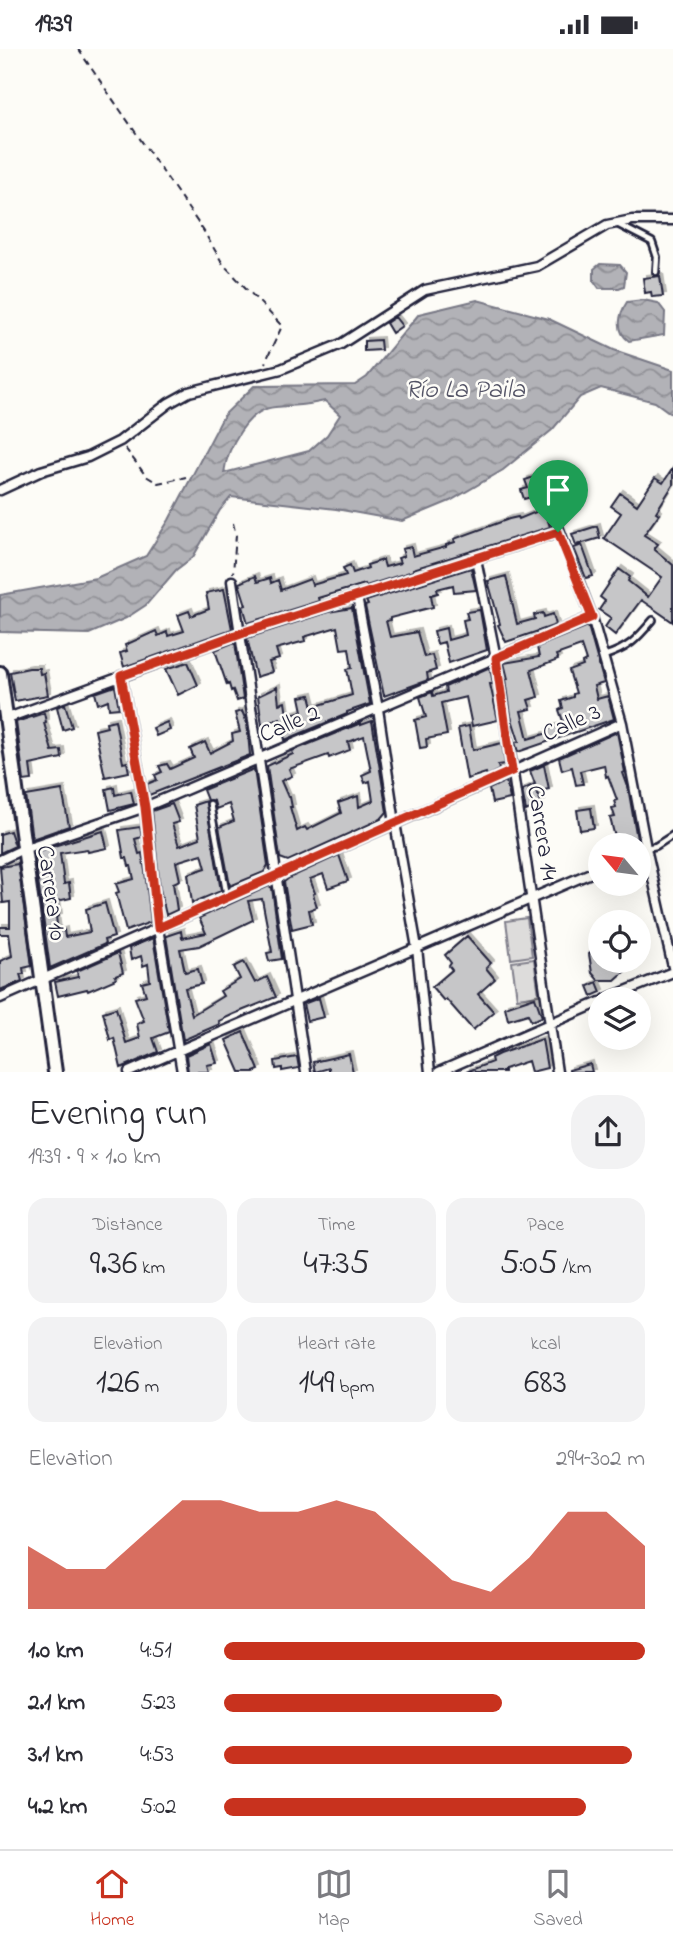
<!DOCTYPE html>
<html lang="en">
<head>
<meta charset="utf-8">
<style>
	body { margin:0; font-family:"Indie Flower",sans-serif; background:#f2f2f3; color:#2b2b33; height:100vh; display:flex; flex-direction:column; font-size:26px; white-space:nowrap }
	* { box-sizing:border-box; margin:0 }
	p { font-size:23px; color:#7c7c81 }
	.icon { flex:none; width:38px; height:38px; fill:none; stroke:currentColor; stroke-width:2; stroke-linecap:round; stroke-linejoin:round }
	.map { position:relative; height:1023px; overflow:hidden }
	.side { display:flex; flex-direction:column; background:#fff; flex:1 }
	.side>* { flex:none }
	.needle { width:46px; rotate:299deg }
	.buttons { position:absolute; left:588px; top:784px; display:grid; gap:14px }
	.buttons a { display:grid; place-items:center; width:63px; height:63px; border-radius:50%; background:#fff; box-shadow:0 7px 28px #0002; font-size:35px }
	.pin { position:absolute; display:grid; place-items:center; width:60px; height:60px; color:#fff; margin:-72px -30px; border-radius:50% 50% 50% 0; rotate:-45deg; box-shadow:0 0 7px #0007 }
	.pin .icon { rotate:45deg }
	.round { display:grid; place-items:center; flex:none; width:74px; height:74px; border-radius:28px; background:#f2f2f3 }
	.head { display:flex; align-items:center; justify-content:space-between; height:119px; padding:0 28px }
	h1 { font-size:38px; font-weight:600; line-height:52px }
	.metrics { display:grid; grid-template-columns:repeat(3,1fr); gap:10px; height:119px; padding:7px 28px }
	.metrics div { display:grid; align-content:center; border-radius:18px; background:#f2f2f3; text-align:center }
	.metrics b { font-size:35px; font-weight:600 }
	.metrics small { font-size:19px; font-weight:400 }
	.metrics p { font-size:19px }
	.chart { height:196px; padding:14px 28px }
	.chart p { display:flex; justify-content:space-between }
	.chart svg { width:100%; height:126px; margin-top:7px; fill:#c8321e; opacity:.7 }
	ul { padding:0 28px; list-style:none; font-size:23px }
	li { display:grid; grid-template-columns:112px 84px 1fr; align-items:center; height:52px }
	li i { height:18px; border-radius:9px; background:#c8321e }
	.status { display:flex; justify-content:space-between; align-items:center; height:49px; padding:0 35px; background:#fff; direction:ltr }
	.status svg { height:19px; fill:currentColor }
	.menu { display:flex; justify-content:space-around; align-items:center; height:98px; border-top:2px solid #e1e1e2; background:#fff; font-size:19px; color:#7c7c81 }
	.menu a { display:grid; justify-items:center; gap:4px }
	.menu .selected { color:#c8321e }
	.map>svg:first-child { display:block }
</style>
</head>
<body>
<div class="status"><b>19:39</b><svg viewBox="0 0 49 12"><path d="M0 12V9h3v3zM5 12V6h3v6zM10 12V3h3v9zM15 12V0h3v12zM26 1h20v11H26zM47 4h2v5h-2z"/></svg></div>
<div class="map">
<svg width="673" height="1023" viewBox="0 0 673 1023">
	<defs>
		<pattern id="water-waves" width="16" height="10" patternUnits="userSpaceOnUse" patternTransform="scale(1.75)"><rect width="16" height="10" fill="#b2b2b7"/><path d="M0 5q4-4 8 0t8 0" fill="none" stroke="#909096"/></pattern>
		<filter id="shadow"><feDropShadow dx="3" dy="-3" stdDeviation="0" flood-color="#0004"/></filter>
	</defs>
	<rect width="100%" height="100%" fill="#fdfcf7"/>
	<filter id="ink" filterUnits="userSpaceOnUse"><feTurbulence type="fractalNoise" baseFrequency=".0143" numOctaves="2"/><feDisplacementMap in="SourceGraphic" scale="14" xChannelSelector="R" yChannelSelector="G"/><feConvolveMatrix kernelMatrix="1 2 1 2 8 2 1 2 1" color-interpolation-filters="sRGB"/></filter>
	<g filter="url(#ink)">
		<path fill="#dddcdb" stroke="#807f8b" stroke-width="2" d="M527,869L532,907L511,910L506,872Z
			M534,910L539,946L517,949L512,913Z"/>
		<path fill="url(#water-waves)" stroke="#787885" stroke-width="2" fill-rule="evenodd" d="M600,215L620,216L626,223L624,237L619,239H599L594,232V220Z
			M477,251L549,270L614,301L673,321V366L655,353L601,339L580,348L552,381L503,421L450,452L402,472L336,460L231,448L220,461L193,508L176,521L146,556L126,569L89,585L0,583V546L96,529L146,507L169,471L224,366L254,337L355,336L367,328L419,265ZM325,352L340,366L327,386L309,402L224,424C227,400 247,360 275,358C295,356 304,357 325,352Z
			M643,251L658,254L665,263L664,286L629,292C615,282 619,265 627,253Z"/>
		<path fill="#c6c6c8" stroke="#22223b" stroke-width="2" fill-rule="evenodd" filter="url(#shadow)" d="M660,227L663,247L652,248L651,243L645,244L643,229Z
			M395,268L402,277L392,284L386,274Z
			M380,291L381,301L364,302V292Z
			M673,419V436L656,463L659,465L644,486L658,495L654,500L673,516V573L641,551L615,586L605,578L611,569L599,561L605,552L600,548L619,520L630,528L628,532L648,548L662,528L604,489L621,464L611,457L620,444L637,456L655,429L663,434Z
			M534,428L550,478L413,520V522L366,537L365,535L318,549L319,552L248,574L243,557L246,556L239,534L255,527L257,533L270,529L271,534L278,531L281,541L310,530L312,536L346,526L343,519L350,516L353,524L368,519L367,516L383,511L385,518L400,514L398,509L404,507L402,500L411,498L413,507L446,498V496L455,493L454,490L509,470L518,468L519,470L536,463L531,448L524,450L521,441L528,439L525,431Z
			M597,477L600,489L576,496L572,485Z
			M582,496L593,527L586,529L574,499Z
			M471,519L476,541L454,543L453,536L437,540L438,544L431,546L433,558L390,569V571L386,572L390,588L417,583L424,608L432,606L436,621L427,624L428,631L384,647L365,557L368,556L366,552Z
			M506,527L517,575L535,570L534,566L543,564L544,568L553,565L556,576L506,593L498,576L500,575L488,532Z
			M224,540L232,580L124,618L120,604L127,602L125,596L156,582L158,587L167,583L168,587L184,582L178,566L189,562L191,567L209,560L206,544Z
			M352,559L370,655L347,663V665L285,691L280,669L262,676L258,647L277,638L279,655L285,653L287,666L303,662L300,648L310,646L313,658L352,646L347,620L352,619L349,599L341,600L337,578L304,588L305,592L276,600L279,610L269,613L272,623L256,628L247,589L328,563Z
			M480,561L487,601L449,614L444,593L437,595L434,582L446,579L448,591L466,586L463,571L468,570L466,563Z
			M588,577L604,634L594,637L597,650L608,647L614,670L518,703L515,693L519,692L511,667L506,630H508L504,614L539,608L537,598ZM581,597L586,612L582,614L583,617L569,622L576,644L573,645V648L561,652L563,659L559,661L564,675L547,680L548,684L528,690L521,662L531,660L528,651L538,648L531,621L558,611L556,606Z
			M235,593L243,650L237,652L233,641L231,642L229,635L227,636L215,601Z
			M188,613L198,636L178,646L166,620Z
			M490,618L493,635H490L498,671L472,677L466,648L441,654L447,686L426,690L427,698L420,699L415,671L426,668L420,648L432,643L433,647L446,643L445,638Z
			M29,619H39L40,625L44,624L48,646L15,652L10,623Z
			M115,637L119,659L109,660L108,651L98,655L95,644Z
			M65,655L72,678L63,681L57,658Z
			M242,662L247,674L250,706L149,746L147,735L157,731L155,726L162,723L159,717L167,715L170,720L194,709L190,700L205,693L210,704L233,692L232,685L240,683L235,664Z
			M44,664L46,673L44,674L52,702L61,701L62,709L30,716L32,731L24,732L16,673Z
			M115,671L123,714L127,713L129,723L105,728L95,681L107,678L106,673Z
			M372,672L387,763L381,770L288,812L280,809L267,717L293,705L292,702L361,674V676ZM364,687L371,722L362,726L365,734L370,732L373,752L359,758L358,747L338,754L341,764L307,781L305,778L297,782L290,758H292L290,748H288L281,732L292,727L289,720L328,706L329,709L350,701L348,693Z
			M167,673L170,681L156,687L153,679Z
			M469,677L473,701L502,694L505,715L498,716L499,721L487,727L486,724L467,730L458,679Z
			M617,683L625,723L623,724L628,738L637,790L633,796H617L610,769L615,768L612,759L616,758L614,752L617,751L608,727L606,728L604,716L580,722L583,735L576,736L572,718L562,721L559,709Z
			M544,716L549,740L536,743L542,754L526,762L522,741L535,735L530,722Z
			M254,720L268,816L264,823L230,837L219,778L234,772L229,755L216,760L214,752L207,751L203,741Z
			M506,732L510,750L492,754L489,740Z
			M114,738L115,746L131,742L134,755L110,761L106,740Z
			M62,741L69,777L32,790L26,747Z
			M206,752L221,842L192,854L188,825L206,819L202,805L176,813L180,831L173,834L177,861L166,866L160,840L152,762L172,755L179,773L172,775L179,797L200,789L194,756Z
			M591,759L594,779L580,781L577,761Z
			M140,778L142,788L135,790L139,805L142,804L145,822L151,873L126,882L116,844L119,843L116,835L134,830L131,817H129L127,809H124L119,781Z
			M10,782L15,797L0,804V785Z
			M103,782L107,799L88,803L87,800L60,804L64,835L69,834L71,849L57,852L59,867L56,868L58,883L64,881L65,888L90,883L86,860L105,854L114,888L104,891L105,895L50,919L34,803Z
			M339,806L348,832L328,839L323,825L310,830L315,844L313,845L317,858L309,861L312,875L292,880L284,833L289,829Z
			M18,815L32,917L23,919L24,925H20L22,932L0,941V912L12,907L9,885H0V878H10V853L3,854L0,818Z
			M269,837L272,839L282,910L269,912L267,904L272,903L262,850L248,852L253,871L199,897L180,900L185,923L198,920L202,935L185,939L192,966L223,947L220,942L240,930L234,918L244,913L255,934L267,928L276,948L234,965L219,972L220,975L183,991L166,887L181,882L182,889L206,884L199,869Z
			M467,887L491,914L486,919L495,930L478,945L494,963L473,981L446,950L444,952L432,938L452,921L449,917L451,914L445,906Z
			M153,889L169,983L153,989L158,1003L121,1019L114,989L110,991L103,963L116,959L126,994L140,989L137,975L144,972L135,949L146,946L142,934L150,932L148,915L143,917L141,907L131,911L129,899Z
			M600,893V912H626L625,922L615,931H598L592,924L589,905Z
			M118,904L123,924L115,927L116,930L88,942L87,940L58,947L55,933L78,928L77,922Z
			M597,933L601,943L592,947L588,937Z
			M535,948L542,968L531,972L528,965L508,971L505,958Z
			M319,949L324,968L307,972L303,955Z
			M243,983L259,1021L254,1023H240L226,991Z
			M542,990L547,1019L531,1023L528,1012L504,1020V1023H466L492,1013L491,1009L499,1005Z
			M211,995L217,1014L207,1016L209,1023H188L186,1006Z
			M349,1005L353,1023H329V1019L315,1023L313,1013Z
			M297,1008L299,1019L282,1022V1019L276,1020L275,1012Z
			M590,1015L592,1023H569V1021Z"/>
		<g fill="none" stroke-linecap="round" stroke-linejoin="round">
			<g stroke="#22223b" stroke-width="10">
				<path id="service" d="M619,176L652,193L657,208L656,223
					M604,607C629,599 636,591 653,571
					M210,755L227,847
					M646,799L656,797L673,786"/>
			</g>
			<g stroke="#22223b" stroke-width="13">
				<path id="minor" d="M542,435L592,568L622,674L646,799L673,918
					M0,441L41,422L88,408L120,392L169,354L189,343L281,320L341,295L425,241L537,217L607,176L632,171H673
					M476,510L496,609L557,1023
					M232,532L306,1023
					M357,548L378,660L395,774L417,899L430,1023
					M121,627L145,758L158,879L182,1023
					M5,670L241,584L558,483
					M0,811L23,800L145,758L592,568
					M0,949L622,674
					M606,950L673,923
					M129,1023L600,820
					M439,1023L600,953"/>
			</g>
			<g stroke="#22223b" stroke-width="18">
				<path id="primary" d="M0,624L55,1023"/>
			</g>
			<path stroke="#22223b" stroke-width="2" stroke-dasharray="7 5" stroke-linecap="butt" d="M78,0L203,181L223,215L282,277L265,314
				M125,399L146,427L158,434L186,428
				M233,474L236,486L233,524"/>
			<use href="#service" stroke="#fdfcf7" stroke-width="4.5"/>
			<use href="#minor" stroke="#fdfcf7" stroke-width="8"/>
			<use href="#primary" stroke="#fdfcf7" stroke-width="12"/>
		</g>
	</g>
	<g fill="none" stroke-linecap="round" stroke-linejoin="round" filter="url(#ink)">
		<g stroke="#fff" stroke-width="14">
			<path id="route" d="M558,483L592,568L496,609L512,722L158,879L145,758L121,627L241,584Z"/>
		</g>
		<use href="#route" stroke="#c8321e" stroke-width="9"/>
	</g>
	<g text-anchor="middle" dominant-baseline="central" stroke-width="5" stroke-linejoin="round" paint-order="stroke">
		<g font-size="24" fill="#22223b" stroke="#fdfcf7">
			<text transform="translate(572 675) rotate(-24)">Calle 3</text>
			<text transform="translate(290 676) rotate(-23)">Calle 2</text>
			<text transform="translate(541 784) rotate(81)">Carrera 14</text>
			<text transform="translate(50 844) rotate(82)">Carrera 10</text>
		</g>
		<g font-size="26" font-style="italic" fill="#545466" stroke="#fdfcf7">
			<text x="465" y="342">Río La Paila</text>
		</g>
	</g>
</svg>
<div class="buttons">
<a><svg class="needle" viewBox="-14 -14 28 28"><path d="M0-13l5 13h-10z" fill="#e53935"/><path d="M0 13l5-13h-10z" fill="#7c7c81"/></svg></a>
<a><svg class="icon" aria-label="locate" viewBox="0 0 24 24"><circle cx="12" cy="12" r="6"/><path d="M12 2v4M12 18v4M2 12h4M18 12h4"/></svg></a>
<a><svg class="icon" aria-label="layers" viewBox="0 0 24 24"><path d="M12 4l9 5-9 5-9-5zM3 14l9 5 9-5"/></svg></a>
</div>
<div class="pin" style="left:558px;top:483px;background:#1e9e55"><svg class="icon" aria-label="arrive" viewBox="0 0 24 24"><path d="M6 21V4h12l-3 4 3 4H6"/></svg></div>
</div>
<section class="side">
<div class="head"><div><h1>Evening run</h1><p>19:39 · 9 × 1.0 km</p></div><a class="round"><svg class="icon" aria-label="share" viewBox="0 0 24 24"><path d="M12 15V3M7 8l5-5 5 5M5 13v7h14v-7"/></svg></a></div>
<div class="metrics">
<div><p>Distance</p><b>9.36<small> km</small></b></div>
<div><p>Time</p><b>47:35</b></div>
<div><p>Pace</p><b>5:05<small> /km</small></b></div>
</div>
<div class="metrics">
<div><p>Elevation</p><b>126<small> m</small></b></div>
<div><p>Heart rate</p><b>149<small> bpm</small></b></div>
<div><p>kcal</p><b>683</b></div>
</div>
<div class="chart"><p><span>Elevation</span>294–302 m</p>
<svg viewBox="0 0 160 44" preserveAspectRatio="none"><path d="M0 44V22L10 30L20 30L30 18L40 6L50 6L60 10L70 10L80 6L90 10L100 22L110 34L120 38L130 26L140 10L150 10L160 22V44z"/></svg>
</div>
<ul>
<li><b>1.0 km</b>4:51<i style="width:100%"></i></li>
<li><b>2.1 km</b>5:23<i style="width:66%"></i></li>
<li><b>3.1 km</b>4:53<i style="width:97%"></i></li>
<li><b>4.2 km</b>5:02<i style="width:86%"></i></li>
</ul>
</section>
<nav class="menu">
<a class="selected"><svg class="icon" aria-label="home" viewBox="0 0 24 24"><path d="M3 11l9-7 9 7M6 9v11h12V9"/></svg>Home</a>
<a><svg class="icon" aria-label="map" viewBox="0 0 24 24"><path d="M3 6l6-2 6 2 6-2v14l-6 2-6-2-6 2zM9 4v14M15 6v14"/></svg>Map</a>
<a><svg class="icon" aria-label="saved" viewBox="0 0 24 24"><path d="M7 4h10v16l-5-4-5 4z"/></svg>Saved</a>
</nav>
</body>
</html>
